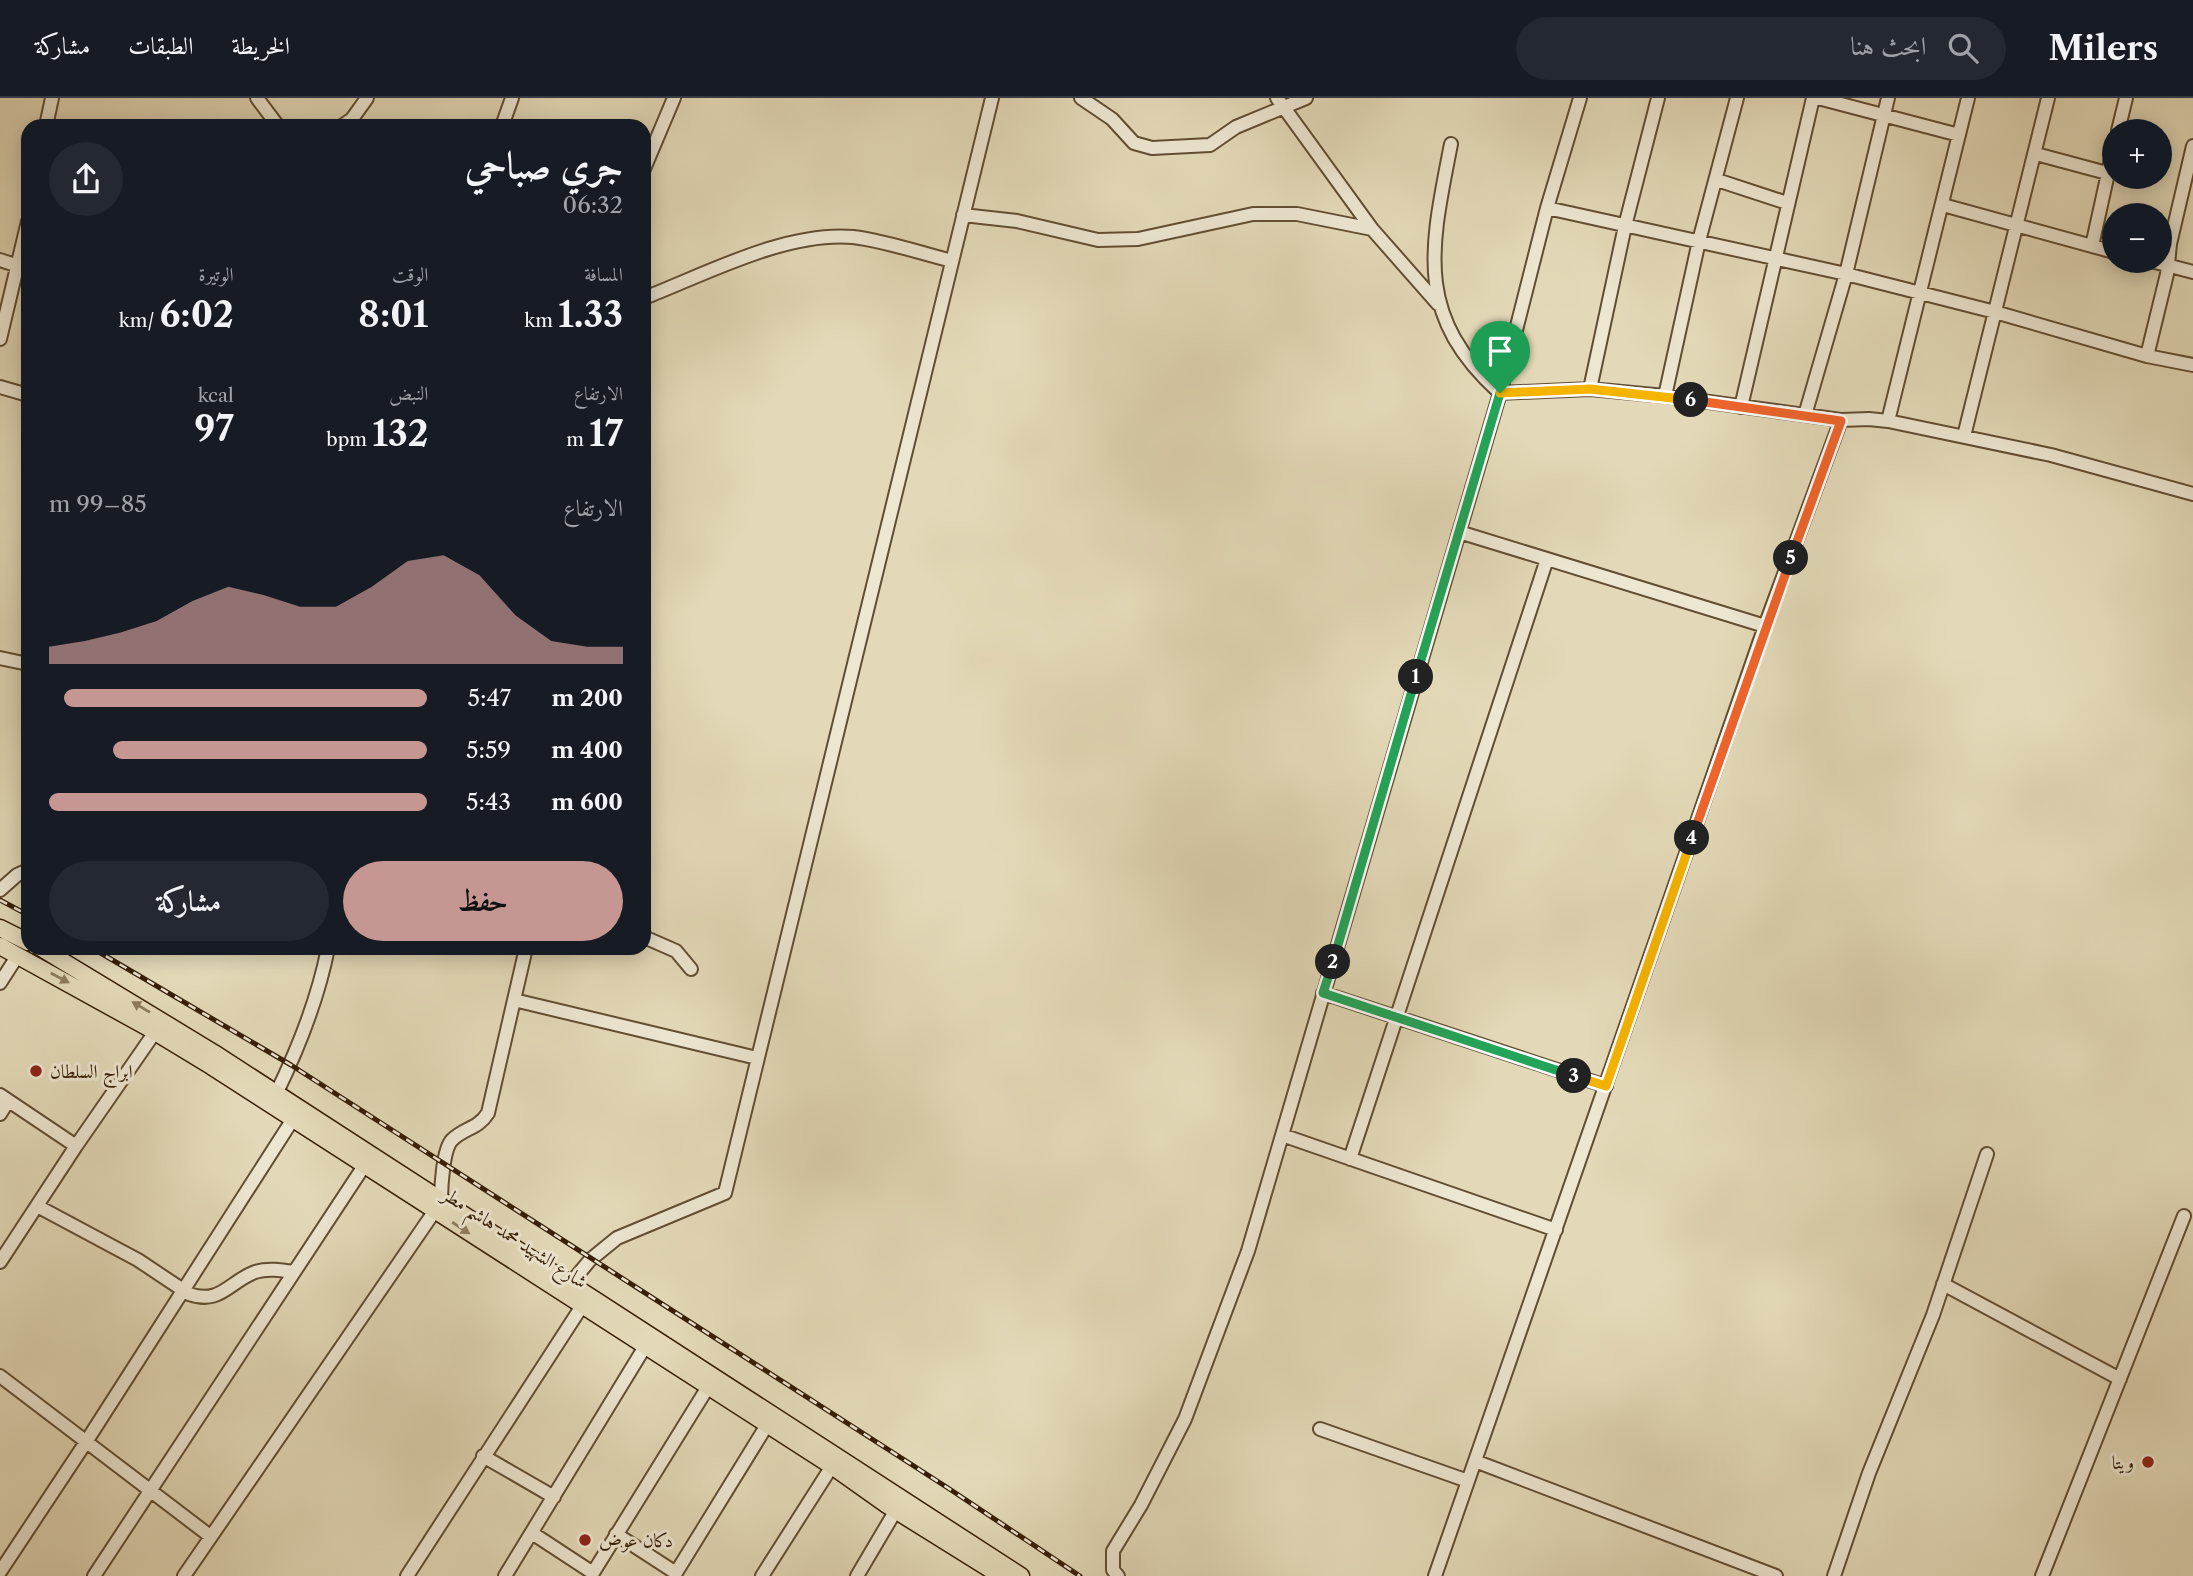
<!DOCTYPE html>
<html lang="ar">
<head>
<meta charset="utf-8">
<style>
	body { margin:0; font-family:"Libre Caslon Text",Amiri,serif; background:#242831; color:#f1f3f6; direction:rtl; height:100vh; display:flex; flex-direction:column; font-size:26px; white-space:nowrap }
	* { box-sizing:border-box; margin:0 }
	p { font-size:23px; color:#9ea1a6 }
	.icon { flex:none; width:38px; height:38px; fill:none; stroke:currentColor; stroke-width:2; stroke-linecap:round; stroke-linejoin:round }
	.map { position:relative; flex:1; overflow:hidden; direction:ltr }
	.sheet { position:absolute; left:21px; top:21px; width:630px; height:836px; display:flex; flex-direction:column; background:#171b24; border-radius:21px; box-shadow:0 4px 18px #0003; direction:rtl }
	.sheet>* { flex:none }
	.buttons { position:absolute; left:2102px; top:21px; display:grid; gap:14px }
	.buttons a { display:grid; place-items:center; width:70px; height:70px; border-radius:50%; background:#171b24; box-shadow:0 4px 18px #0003; font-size:35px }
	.pin { position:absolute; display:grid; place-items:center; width:60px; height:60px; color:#fff; margin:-72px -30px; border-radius:50% 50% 50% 0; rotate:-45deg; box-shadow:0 0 7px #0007 }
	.pin .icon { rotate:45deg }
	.km { position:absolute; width:35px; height:35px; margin:-18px; border-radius:50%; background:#222; color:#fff; font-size:19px; line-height:35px; text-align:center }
	.round { display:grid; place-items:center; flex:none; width:74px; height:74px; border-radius:37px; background:#242831 }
	.overview { display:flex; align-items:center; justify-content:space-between; height:119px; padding:0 28px }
	h1 { font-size:38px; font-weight:700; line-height:52px }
	.figures { display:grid; grid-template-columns:repeat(3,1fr); gap:10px; height:119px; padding:7px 28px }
	.figures div { display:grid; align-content:center }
	.figures b { font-size:35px; font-weight:700 }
	.figures small { font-size:19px; font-weight:400 }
	.figures p { font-size:19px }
	.chart { height:196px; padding:14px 28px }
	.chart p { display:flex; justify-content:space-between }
	.chart svg { width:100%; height:126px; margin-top:7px; fill:#c59692; opacity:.7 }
	.cta { display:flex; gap:14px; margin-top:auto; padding:14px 28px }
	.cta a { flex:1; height:80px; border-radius:42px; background:#c59692; color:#111; font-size:28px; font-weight:700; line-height:80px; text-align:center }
	.cta a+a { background:#242831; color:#f1f3f6 }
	ul { padding:0 28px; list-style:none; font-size:23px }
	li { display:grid; grid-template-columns:112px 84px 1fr; align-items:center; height:52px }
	li i { height:18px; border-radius:9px; background:#c59692 }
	header { display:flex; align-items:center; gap:42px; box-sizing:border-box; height:98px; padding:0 35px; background:#171b24; border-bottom:2px solid #363941 }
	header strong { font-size:33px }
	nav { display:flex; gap:38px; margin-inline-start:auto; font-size:24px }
	.search { width:490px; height:63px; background:#242831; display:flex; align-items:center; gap:18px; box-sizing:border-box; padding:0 24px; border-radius:38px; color:#9ea1a6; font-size:26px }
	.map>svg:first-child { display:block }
</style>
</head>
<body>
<header>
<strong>Milers</strong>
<div class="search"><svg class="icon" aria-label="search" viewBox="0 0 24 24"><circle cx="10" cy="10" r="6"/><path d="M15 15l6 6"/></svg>ابحث هنا</div>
<nav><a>الخريطة</a><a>الطبقات</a><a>مشاركة</a></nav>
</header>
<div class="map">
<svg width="2193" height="1478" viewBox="0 0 2193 1478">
	<rect width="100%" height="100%" fill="#e3d9b8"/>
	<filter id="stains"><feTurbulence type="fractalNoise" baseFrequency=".00286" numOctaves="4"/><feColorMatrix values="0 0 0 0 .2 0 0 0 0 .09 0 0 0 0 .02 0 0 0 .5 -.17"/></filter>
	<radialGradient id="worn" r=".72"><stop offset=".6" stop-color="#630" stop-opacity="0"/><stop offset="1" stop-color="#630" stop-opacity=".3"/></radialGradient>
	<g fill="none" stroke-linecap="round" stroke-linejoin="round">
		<g stroke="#614e32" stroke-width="16">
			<path id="minor" d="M257,0L278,28
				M1081,0L1112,21L1134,45L1152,50L1210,47L1236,29L1306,0
				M1277,0L1372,131L1438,206
				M1818,0L1959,37
				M46,28L52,0
				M342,28L352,21L367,0
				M502,28L512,0
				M2118,33L2126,0
				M1451,46C1431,149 1413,217 1500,295L1590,291L1665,298L1841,322L1869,321L1888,323L2051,357L2193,396
				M2193,48L2170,146L2167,176L2147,258L2193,267
				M2036,56L2107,75
				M644,71L674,0
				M1717,82L1787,105
				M1943,107L2114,154
				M1547,110L1846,176L1995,214L2147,258
				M963,117L1017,123L1098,142L1138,141L1253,116H1297L1372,131
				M2092,148L2114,48
				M0,162L18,168
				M2151,163L2193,174
				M644,200C706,176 786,133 853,139C886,143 920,155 952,163
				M0,241L28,123
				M0,289L28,297
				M1590,291L1625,128L1658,0
				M1665,298L1699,143L1737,0
				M1741,309L1813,0
				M1805,317L1846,176L1888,0
				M1888,323L1968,0
				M1964,338L2048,0
				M1459,434L1765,528
				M0,560L28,566
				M0,792L17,777L28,772
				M644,839L676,853L691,871
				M0,885L18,857
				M1323,895L1606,988
				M514,902L757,960
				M276,996C299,949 318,901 328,850
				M0,997L76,1048
				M0,1016L8,1003
				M1282,1037L1556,1132
				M1350,1061L1547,461
				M441,1103C441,1089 443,1051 452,1042C464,1030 478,1031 488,1015L526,850
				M37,1108L138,1162L189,1196C220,1207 229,1184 255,1174C267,1170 281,1172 294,1174
				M0,1164L76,1048L155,934
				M570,1186L590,1162L617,1140L725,1095L992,0
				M1943,1186L2120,1281
				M0,1278L210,1438
				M1320,1331L1468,1383
				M483,1358L554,1399
				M1475,1363L1776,1478
				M532,1435L593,1475
				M616,1436L676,1475
				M0,1474L86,1344L293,1021
				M94,1478L364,1068
				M184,1478L434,1114
				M407,1478L582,1208
				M505,1478L649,1242
				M591,1478L708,1289
				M674,1478L767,1327
				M762,1478L832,1368
				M857,1478L896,1412
				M1118,1478L1113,1472V1453L1141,1407L1185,1321L1248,1153L1500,295L1547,110L1580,0
				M1435,1478L1765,528L1841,322
				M1834,1478L1869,1375L1933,1217L1987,1056
				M2042,1478L2184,1118"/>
		</g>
		<g stroke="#361f06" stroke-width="19">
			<path id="major" d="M0,830L28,844
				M0,848L145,928L211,968L832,1368L887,1407L1001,1478
				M41,850L214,955L1021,1478"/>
		</g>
		<use href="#minor" stroke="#ede6d1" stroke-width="12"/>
		<use href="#major" stroke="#e3d9b8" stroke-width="16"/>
		<g stroke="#361f06" stroke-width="5">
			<path id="rail" d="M0,802L28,817
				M92,850L291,967L948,1390L1080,1478"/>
		</g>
		<use href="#rail" stroke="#ede6d1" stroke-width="2.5" stroke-dasharray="8" stroke-linecap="butt"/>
	</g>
	<defs><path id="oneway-solid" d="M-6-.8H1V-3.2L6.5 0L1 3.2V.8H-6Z" transform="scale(1.75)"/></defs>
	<g fill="#8c7c5f">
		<use href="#oneway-solid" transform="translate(60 880) rotate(28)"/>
		<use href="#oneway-solid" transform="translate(141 909) rotate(-149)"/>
		<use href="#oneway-solid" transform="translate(461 1130) rotate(33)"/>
	</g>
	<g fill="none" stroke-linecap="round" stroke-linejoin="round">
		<g stroke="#fff" stroke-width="14">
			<path id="split-1" d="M1416,579L1500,295"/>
		</g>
		<g stroke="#fff" stroke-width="14">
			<path id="split-2" d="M1333,864L1416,579"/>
		</g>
		<g stroke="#fff" stroke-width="14">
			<path id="split-3" d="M1333,864L1323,895L1574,978"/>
		</g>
		<g stroke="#fff" stroke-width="14">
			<path id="split-4" d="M1574,978L1606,988L1692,740"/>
		</g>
		<g stroke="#fff" stroke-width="14">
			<path id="split-5" d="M1692,740L1791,460"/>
		</g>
		<g stroke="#fff" stroke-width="14">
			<path id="split-6" d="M1691,302L1841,323L1791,460"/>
		</g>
		<g stroke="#fff" stroke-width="14">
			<path id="split-7" d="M1500,295L1590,291L1691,302"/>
		</g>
		<use href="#split-1" stroke="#22a559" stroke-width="9"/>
		<use href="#split-2" stroke="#22a559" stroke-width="9"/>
		<use href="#split-3" stroke="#22a559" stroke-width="9"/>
		<use href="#split-4" stroke="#f5b400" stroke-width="9"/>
		<use href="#split-5" stroke="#f0652b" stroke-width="9"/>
		<use href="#split-6" stroke="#f0652b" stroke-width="9"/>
		<use href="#split-7" stroke="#f5b400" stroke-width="9"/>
	</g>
	<g fill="#8f2418" stroke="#ede6d1" stroke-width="2.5">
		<circle cx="36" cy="973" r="7"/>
		<circle cx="2148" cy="1364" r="7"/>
		<circle cx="585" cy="1442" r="7"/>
	</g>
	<g text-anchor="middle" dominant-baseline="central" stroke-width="6" stroke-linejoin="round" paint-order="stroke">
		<g font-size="19" fill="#361f06" stroke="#ede6d1" text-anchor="start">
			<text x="50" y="973">ابراج السلطان</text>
			<text x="2134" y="1364" text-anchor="end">ويتا</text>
			<text x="599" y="1442">دكان عوض</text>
		</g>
		<g font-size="19" fill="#361f06" stroke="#ede6d1">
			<text transform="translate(515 1140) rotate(33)">شارع الشهيد محمد هاشم مطر</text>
		</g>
	</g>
	<rect width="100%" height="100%" filter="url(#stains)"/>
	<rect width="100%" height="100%" fill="url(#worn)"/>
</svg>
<div class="buttons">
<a>+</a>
<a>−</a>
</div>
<div class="pin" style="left:1500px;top:295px;background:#1e9e55"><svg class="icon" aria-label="arrive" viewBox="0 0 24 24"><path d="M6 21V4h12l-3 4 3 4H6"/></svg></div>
<b class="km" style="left:1416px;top:579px">1</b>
<b class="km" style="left:1333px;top:864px">2</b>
<b class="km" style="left:1574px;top:978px">3</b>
<b class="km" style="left:1692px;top:740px">4</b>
<b class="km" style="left:1791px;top:460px">5</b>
<b class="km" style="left:1691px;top:302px">6</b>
<section class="sheet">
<div class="overview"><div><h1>جري صباحي</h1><p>06:32</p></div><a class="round"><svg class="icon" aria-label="share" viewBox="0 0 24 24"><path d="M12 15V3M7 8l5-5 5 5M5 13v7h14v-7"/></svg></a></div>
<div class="figures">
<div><p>المسافة</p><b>1.33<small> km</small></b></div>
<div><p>الوقت</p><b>8:01</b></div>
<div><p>الوتيرة</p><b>6:02<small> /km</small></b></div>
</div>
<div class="figures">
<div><p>الارتفاع</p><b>17<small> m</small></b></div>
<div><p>النبض</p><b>132<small> bpm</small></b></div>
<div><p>kcal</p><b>97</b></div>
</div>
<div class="chart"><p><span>الارتفاع</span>85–99 m</p>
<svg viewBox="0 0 160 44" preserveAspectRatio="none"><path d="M0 44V38L10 36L20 33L30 29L40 22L50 17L60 20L70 24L80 24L90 17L100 8L110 6L120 13L130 27L140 36L150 38L160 38V44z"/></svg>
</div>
<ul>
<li><b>200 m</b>5:47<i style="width:96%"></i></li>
<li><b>400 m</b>5:59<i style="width:83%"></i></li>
<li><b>600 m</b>5:43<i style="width:100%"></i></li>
</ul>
<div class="cta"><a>حفظ</a><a>مشاركة</a></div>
</section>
</div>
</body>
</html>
